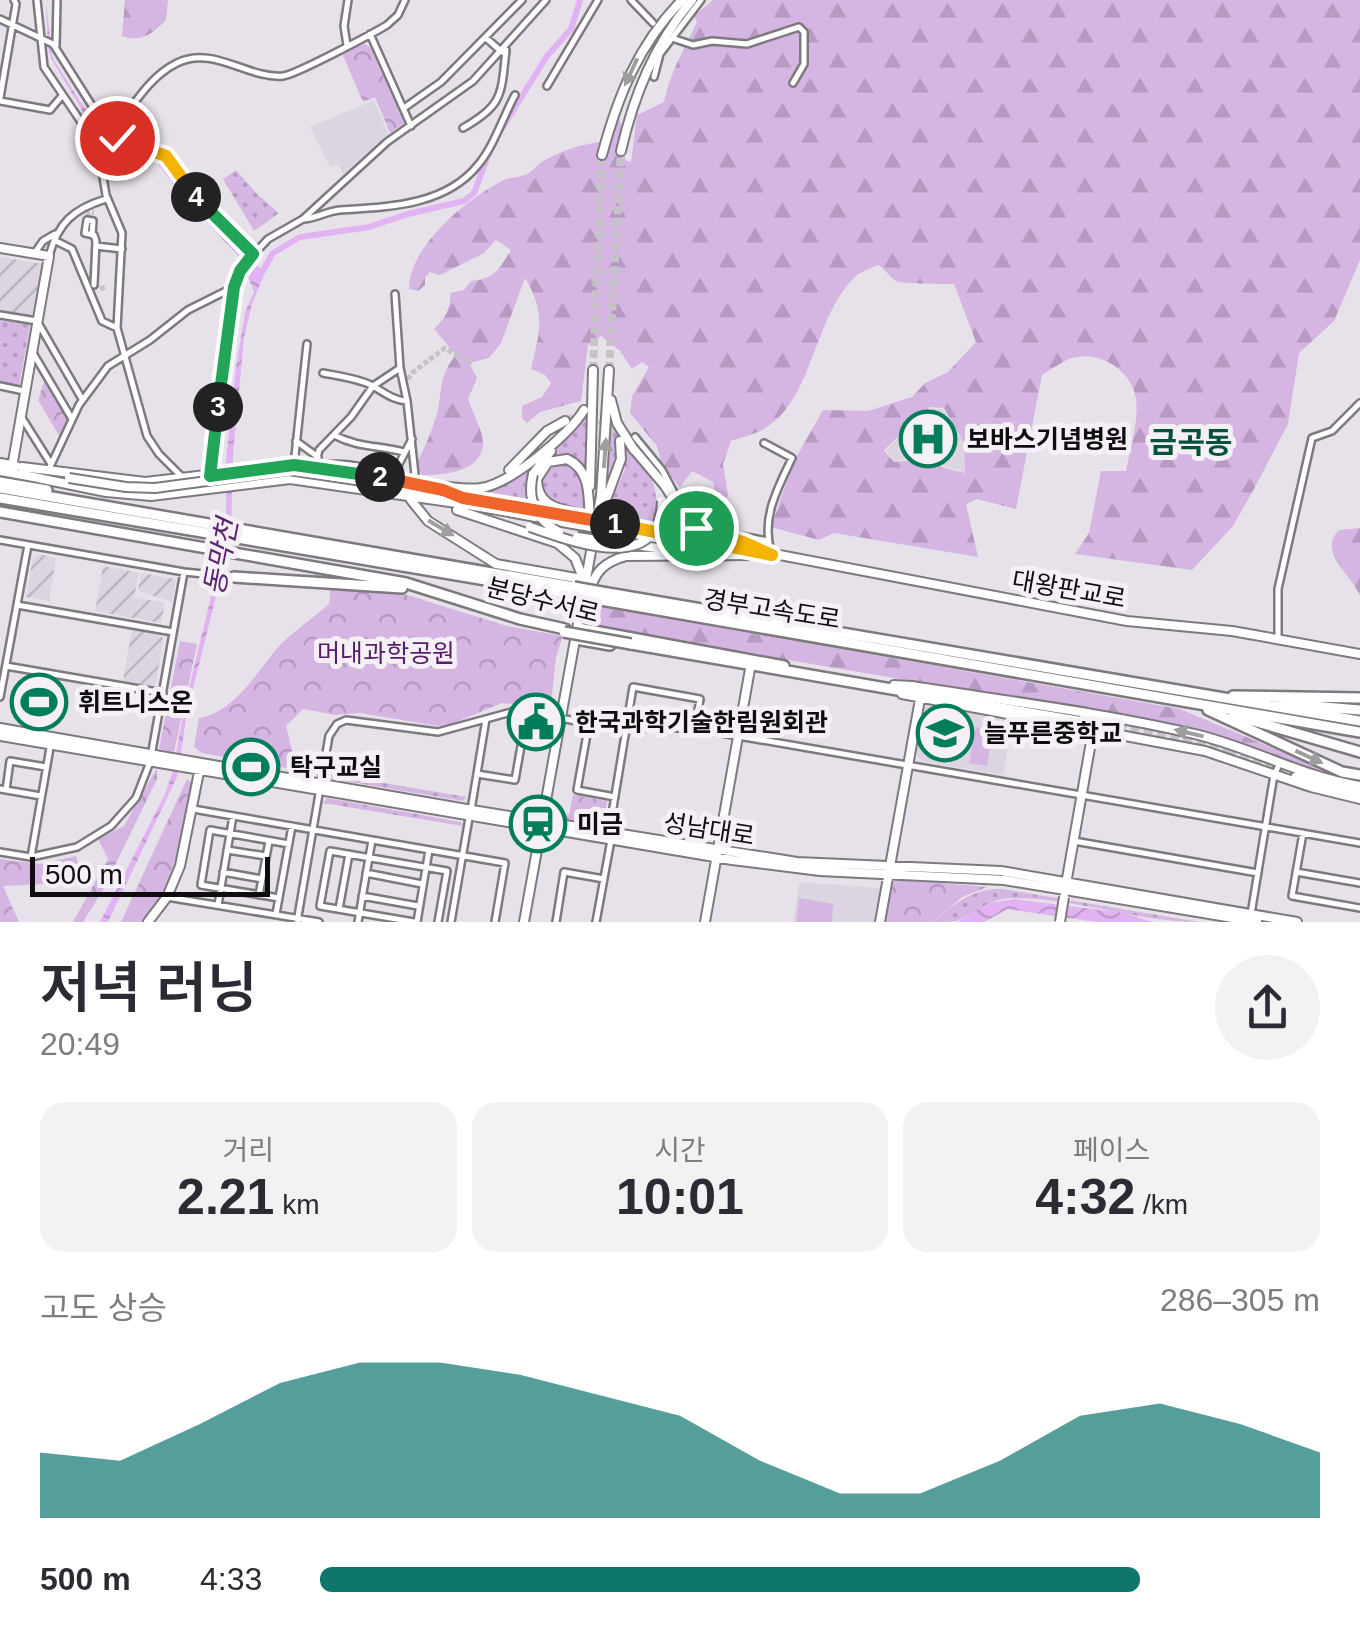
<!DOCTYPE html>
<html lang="ko">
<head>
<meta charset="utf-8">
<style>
	body { margin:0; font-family:Arial,"Noto Sans KR",sans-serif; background:#f2f2f3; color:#2b2b33; height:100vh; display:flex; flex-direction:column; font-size:38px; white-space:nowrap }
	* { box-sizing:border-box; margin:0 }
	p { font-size:32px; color:#7c7c81 }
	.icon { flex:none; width:55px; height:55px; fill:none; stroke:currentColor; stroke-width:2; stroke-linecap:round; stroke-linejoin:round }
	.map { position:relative; height:922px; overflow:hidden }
	.details { display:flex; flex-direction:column; background:#fff; flex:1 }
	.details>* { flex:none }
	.scale { position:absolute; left:30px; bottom:25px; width:240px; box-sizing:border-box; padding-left:10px; border:5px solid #0f0d0f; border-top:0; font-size:28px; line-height:35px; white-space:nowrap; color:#0f0d0f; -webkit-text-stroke:8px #f4f0f6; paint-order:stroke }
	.pin { position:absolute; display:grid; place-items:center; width:85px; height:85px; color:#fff; margin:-42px; border:5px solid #fff; border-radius:50%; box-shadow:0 2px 10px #0007 }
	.km { position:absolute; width:50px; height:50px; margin:-25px; border-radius:50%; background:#222; color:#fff; font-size:28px; line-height:50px; text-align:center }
	.round { display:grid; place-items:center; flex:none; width:105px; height:105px; border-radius:52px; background:#f2f2f3 }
	.headline { display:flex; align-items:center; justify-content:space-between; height:170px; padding:0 40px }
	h1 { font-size:55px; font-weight:600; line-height:75px }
	.stats { display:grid; grid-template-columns:repeat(3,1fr); gap:15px; height:170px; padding:10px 40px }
	.stats div { display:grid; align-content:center; border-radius:25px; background:#f2f2f3; text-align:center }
	.stats b { font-size:50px; font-weight:600 }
	.stats small { font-size:28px; font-weight:400 }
	.stats p { font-size:28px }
	.chart { height:280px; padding:20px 40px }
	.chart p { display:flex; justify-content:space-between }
	.chart svg { width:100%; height:180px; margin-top:10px; fill:#0f766e; opacity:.7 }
	ul { padding:0 40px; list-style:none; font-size:32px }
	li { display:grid; grid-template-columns:160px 120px 1fr; align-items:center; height:75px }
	li i { height:25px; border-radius:12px; background:#0f766e }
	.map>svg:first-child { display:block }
</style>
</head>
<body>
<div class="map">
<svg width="1360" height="922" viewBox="0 0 1360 922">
	<defs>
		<pattern id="industrial-furrows" width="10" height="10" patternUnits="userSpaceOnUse" patternTransform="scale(2.5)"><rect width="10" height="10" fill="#ddd4e1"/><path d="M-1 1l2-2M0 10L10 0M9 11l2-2" fill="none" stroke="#bcb5c0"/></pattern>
		<pattern id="grass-dots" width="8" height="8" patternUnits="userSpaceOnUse" patternTransform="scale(2.5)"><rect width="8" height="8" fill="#d5b5e2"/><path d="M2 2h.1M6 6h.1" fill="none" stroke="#b69ac1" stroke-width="1.8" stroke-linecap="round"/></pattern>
		<pattern id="forest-firs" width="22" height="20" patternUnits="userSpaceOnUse" patternTransform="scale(2.5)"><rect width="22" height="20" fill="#d5b5e2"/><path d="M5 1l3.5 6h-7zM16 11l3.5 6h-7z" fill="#b69ac1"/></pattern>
		<pattern id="park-crowns" width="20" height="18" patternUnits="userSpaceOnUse" patternTransform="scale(2.5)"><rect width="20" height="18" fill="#d5b5e2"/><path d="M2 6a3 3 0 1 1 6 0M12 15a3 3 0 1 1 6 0" fill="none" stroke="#b69ac1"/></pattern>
		<pattern id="water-waves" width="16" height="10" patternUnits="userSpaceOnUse" patternTransform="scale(2.5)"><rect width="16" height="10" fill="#e1b3f3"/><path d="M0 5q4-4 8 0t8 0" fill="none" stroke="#c099cf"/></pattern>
	</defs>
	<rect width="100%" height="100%" fill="#e7e2e9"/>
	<path fill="#ddd4e1" d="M374,100L388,134L343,174L338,164L330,167L310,127Z
		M931,408L943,409L964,443L965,473L919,457L894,461L886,450Z
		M930,704L1013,719L1003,775L921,761L916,754L924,708Z
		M799,882L883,888L876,922H793Z"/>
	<path fill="url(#industrial-furrows)" d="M0,257L43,264L33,318L0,312Z
		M38,554L56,558L49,601L26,597L33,558Z
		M103,566L139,573L134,597L165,603L161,623L95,611Z
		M141,573L176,579L172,602L138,591Z
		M132,629L160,634L163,639L156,683L151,686L123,681Z"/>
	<path fill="url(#grass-dots)" d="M236,170L257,194L279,213L254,231L223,179Z
		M0,320L30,325L19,387L0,384Z
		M610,407C630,442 669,484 653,526L606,514L625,469L622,442L619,459L604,499Z
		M588,410L587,473L571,458L548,459C532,475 530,494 550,508L535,506C524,461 569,444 588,410Z
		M539,457L529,477V504L454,490L485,489Z
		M562,461C584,467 587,491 584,512C573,509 561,509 551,503C529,489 542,467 562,461Z
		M324,773L467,797L463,801L327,778Z
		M327,798L461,822L463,826L323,803Z
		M993,889H1003L1199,922C1136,922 1077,898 1013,898C989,898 977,913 956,921C950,922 940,922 933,922C951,906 968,892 993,889Z"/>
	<path fill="url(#forest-firs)" fill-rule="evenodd" d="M125,0H168L166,20C153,33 142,43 122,36Z
		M713,0H1360V260L1334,321L1299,353L1288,424L1255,487L1233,526L1192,570L1075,554L1089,533L1101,471H1126C1130,449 1139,421 1136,399C1133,373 1103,352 1077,357C1065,358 1053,369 1042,375L1016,509L977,499L966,504L978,557L834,533L819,540L771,527L793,463L823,410L868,411L912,397L925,383L948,372L976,342L954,284C945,284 902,284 896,281C889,277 886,269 878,265C872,268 862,271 857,275C814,314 814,397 767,427C757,434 742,437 731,441L723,464L728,495L722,505L717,501L713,482L692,471L680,487L662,467L657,446L630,413L632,396L649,367L642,362L632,369L620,351L601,336L588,345L581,401L540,412L527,423L522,418V406L542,397L551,383L545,375L531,369C540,331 546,313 525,278L501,343L489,358L469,363L477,378L468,399C472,411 484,433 483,445C480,473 443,475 422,475L416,465C425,447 433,429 438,410C442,389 440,373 456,355L434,329C445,318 451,310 450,293L464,290L471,281C495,279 499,269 511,250L496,240L484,253L440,275L430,272L425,277V285L418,291L409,289C409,246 467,199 502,181C510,177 516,178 525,175C532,173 536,165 543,161C559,152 583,143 602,142L597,156L604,158L617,110L625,141V160L631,162L637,115L664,102C670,72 684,50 697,22L694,16ZM930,407L944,408L964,443L965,473C937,467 923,458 894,462L884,450Z
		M1360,528V596C1352,575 1317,552 1339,530Z
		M590,605L1180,709L1339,776L1360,779V784L1338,780L1211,734L1174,726L590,626L587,623Z"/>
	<path fill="url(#park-crowns)" d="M364,44L370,47L404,123L390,133L375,97L363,102L342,53Z
		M46,376L70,418L61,439L38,400Z
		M331,586L394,591L507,626L563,636L556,657L551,704L548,707L502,703L449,725L438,726L360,713L336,715L303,709L286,726L297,770L202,753L194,747L199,718C235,712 257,671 280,645C295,630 313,618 329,604Z
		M180,641L197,644L174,752L159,749Z
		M157,768V779L104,888L83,922H73L108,859L98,839L124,826Z
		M187,779L192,783C184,833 175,880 145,922H121Z
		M573,795L607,801L604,820L590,819L608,823L607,827L551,819L552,812L569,815Z
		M76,856L84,882L3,886L19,922H0V859L41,864Z
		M894,879L988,887L962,897L932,922H884Z"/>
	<path fill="#d5b5e2" d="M930,715L951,719L944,757L924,752Z
		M976,727L993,731L987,766L969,763Z
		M799,898L833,904L832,922H796Z"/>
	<path fill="url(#water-waves)" d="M46,0L52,57L101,134L109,141L161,163L220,236L265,272L252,304L244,338L233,455L231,536L187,713L177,777L108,922H100L165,794L173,771L184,709L226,534V459L236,367L245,312L254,292L241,259L184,198L157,163L101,142L52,60L48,48Z
		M1015,899L1124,913L1153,922H1096L1008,909L984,922H957L989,903Z"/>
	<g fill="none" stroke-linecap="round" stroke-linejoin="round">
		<path stroke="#e1b3f3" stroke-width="6" d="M499,133L547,56L571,29L580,0
			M260,276L273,253L300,237L369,227L408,214L464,201L474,193L491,148"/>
		<path stroke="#c7c2c8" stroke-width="5" stroke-dasharray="5 2.5" stroke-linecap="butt" d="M87,217L89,213H94
			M94,285L100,289L106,287
			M404,386L412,373L445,348L474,364"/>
		<path stroke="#c7c2c8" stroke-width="8" stroke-dasharray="8 4" stroke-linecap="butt" d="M593,370L602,155
			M609,370L621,151
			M565,421C591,410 606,419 620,441"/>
		<path stroke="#c7c2c8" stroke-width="9" stroke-dasharray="9 4.5" stroke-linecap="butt" d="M314,576L345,575
			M1078,716L1234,749
			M1227,752L1296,777"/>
		<g stroke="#7d797f" stroke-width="10">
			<path id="minor" d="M37,0L44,67L98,147L106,195L122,233L117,328L147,436L159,454L183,478
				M631,0L653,23
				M0,19L53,44L108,131L170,160L192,193L253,254
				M370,34L411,126
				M486,38L502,52
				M672,38L693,45L712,41L747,44L799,27L804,32V64L793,83
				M347,45L344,26L348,0
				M56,46L57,0
				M654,77L660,54L701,0
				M547,86L598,0
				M0,98L16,4L14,0
				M0,101L50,110L61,97
				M404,108L441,82L522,0
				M463,128C504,105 501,94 506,50
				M98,147C126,122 142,80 177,63C213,45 248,79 283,76C297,74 370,35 387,25L398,15L405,0
				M303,219C315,219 327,211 340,210C388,207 445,206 478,165C494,146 503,117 515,95
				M92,235L93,221L87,220L85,233L94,235L96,241L94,285
				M54,240L72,249L102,321L117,328
				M96,246L122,249
				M34,254L43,241L55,234
				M49,256C58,223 73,209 106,199
				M395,294L400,368L407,401L416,484
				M0,315L37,321L82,399
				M33,353L72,419
				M400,368L373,386L351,417L319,450L315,466C342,462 368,465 391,479L412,439
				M323,373C339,376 356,378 371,385C384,392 392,400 407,401
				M0,386L24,391
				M22,418L51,464
				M334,435C359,448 377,445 404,452
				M635,437L662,470L679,502
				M296,441L318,457
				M764,443L792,458C778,488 761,517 771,552
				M294,465L307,344
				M49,469L79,405L108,366L150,340L188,310L234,287
				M211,474L234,287L244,265L268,239L303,219L387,142L473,81L546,0
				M690,519L711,530L768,541
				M0,540L184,572L234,577
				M17,605L173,632
				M1278,639V589L1312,438L1332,431L1360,403
				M6,666L163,693
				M0,697L28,545
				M589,723L577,790L615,797
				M477,774L515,780L527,712
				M0,789L41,796
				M6,790L10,761L46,767
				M193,809L505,863L495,922
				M471,810L486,719
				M609,832L633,687L700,699L695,728
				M1303,833L1292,896L1360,908
				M1074,841L1258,873
				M227,850L266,856
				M0,852L31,857L77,847L111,826L136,798L150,762L184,572
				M31,857L51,742
				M223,872L262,879
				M1296,872L1360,883
				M366,873L422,884
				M259,895L269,841
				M362,896L418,906
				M167,897L319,922
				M279,898L201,885L210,830L289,844
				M218,905L233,816
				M339,909L349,854
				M276,914L292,826
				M1251,914L1274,775L1280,763
				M297,922L329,736L337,724L346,720L438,732L515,711L621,728H692L1360,843
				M358,922L372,840
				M414,922L320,906L330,851L447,871L438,922
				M417,922L429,850
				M451,922L469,818
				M556,922L564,872L604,879
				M596,922L611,840"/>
		</g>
		<g stroke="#7d797f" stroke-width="12">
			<path id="major" d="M621,151C634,95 654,45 692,0
				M602,155C618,96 638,45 682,0
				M0,248L49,256L11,473
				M611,400L617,423L634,450
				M632,447L665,486L690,525L700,531L754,547
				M0,463L16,466
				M22,467L145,482L294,465L315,466L443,490L463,498
				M509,470L547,431L565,421
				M0,471L39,478
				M533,474L551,451
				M38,478L106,492L151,496L290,479L470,505
				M389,485L426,491
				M440,486C453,487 468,490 481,488C510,484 569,435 584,410
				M590,486L593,370
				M460,497L564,515
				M411,500L428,521L496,564L576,578L577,593
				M466,504L573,524
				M604,505L621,459L620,441
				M457,510L557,543L575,558L585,583
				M576,513C555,508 537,504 537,479L548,462L567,459C593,471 588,501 590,526
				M611,523L1127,621L1232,631L1360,654
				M609,530L693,544
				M634,545L674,550
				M589,594C594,572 604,562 626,556L753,555
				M894,685L912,686C1008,701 1105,713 1199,735C1254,749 1304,777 1360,786
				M902,694L1205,751L1311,787L1360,799
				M0,728L478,811L797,862L1001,871L1297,922
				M0,736L732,860L820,871L1004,880L1257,922
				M1066,884L1094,725
				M148,922L167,897L180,866L200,767
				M524,922L601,496L609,370
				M705,922L750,669
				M880,922L920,699"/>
		</g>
		<g stroke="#7d797f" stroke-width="14">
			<path id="highway" d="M0,482L47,490
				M0,488L574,587
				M0,498L574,595
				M0,512L406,583L520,619L565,629
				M234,577L402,588
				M596,591L1360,721
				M595,599L1360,732
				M578,628L784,666
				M576,639L610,645
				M631,644L1077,721
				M1233,696L1360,698
				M1277,703L1360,710
				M1208,710L1342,772L1360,775
				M1233,715L1360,752
				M1296,777L1360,794"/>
		</g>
		<use href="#minor" stroke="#fff" stroke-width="5"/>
		<use href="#major" stroke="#fff" stroke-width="8"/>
		<use href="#highway" stroke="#fff" stroke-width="9"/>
		<g stroke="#7d797f" stroke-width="12" stroke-linecap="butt">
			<path id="major-bridge" d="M533,474C527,499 535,519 559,532
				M69,478L126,487L155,488L289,470L389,485
				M573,517L611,523
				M573,524L609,530
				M530,527C571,541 660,577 662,501
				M577,537L624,544
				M1060,922L1064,897"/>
		</g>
		<g stroke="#7d797f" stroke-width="14" stroke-linecap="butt">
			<path id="highway-bridge" d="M574,587L596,591
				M574,595L595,599
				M564,632L631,644"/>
		</g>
		<use href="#major-bridge" stroke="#fff" stroke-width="8"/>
		<use href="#highway-bridge" stroke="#fff" stroke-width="9"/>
	</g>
	<defs><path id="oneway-solid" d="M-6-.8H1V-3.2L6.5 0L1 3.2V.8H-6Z" transform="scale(2.5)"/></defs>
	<g fill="#9f9e9f">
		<use href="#oneway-solid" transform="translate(631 72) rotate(115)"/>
		<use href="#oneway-solid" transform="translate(605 453) rotate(-86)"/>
		<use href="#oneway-solid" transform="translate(441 528) rotate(31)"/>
		<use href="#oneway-solid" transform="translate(1189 733) rotate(-167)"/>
		<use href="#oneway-solid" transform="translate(1309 757) rotate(25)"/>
	</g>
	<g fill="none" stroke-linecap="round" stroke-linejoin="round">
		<g stroke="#fff" stroke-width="20">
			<path id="split-1" d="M615,524L772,555L743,542L696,528"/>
		</g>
		<g stroke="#fff" stroke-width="20">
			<path id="split-2" d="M380,477L443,490L463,498L615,524"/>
		</g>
		<g stroke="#fff" stroke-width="20">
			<path id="split-3" d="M218,407L210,476L294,465L380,477"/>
		</g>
		<g stroke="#fff" stroke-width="20">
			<path id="split-4" d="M196,197L253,254L240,271L234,287L218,407"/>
		</g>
		<g stroke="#fff" stroke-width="20">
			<path id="split-5" d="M117,138L166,156L196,197"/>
		</g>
		<use href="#split-1" stroke="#f5b400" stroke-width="12"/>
		<use href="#split-2" stroke="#f0652b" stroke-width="12"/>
		<use href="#split-3" stroke="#22a559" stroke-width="12"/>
		<use href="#split-4" stroke="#22a559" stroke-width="12"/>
		<use href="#split-5" stroke="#f5b400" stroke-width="12"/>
	</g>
	<defs>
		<g id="hospital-ring" transform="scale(2.875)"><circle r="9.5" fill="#f4f0f6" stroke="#007d5b" stroke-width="1.5"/><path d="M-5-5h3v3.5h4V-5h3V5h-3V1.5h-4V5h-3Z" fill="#007d5b"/></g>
		<g id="stadium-ring" transform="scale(2.875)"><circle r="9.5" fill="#f4f0f6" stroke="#007d5b" stroke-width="1.5"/><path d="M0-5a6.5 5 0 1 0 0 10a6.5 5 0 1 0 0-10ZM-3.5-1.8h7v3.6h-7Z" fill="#007d5b"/></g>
		<g id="civic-ring" transform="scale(2.875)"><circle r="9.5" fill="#f4f0f6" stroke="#007d5b" stroke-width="1.5"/><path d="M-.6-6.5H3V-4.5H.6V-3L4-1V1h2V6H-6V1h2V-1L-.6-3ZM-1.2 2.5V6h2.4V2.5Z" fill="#007d5b"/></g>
		<g id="school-ring" transform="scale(2.875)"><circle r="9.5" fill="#f4f0f6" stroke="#007d5b" stroke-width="1.5"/><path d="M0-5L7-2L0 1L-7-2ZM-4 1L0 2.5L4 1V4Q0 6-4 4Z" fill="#007d5b"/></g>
		<g id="station-ring" transform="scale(2.875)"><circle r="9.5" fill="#f4f0f6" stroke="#007d5b" stroke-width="1.5"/><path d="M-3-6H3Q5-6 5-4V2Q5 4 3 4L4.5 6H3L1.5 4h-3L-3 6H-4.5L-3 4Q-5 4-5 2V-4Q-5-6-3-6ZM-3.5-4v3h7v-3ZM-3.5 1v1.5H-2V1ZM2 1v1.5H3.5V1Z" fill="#007d5b"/></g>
	</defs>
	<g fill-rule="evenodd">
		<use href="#hospital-ring" x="928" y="439"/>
		<use href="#stadium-ring" x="39" y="702"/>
		<use href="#civic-ring" x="536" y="722"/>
		<use href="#school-ring" x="945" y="733"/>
		<use href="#stadium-ring" x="251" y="767"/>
		<use href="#station-ring" x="538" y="824"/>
	</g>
	<g text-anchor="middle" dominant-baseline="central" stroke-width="10" stroke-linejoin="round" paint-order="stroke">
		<g font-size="25" font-weight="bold" fill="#0f0d0f" stroke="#f4f0f6" text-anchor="start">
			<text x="967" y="439">보바스기념병원</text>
			<text x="78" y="702">휘트니스온</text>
			<text x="575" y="722">한국과학기술한림원회관</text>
			<text x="984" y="733">늘푸른중학교</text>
			<text x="290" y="767">탁구교실</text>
			<text x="577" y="824">미금</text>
		</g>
		<g font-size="25" fill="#0f0d0f" stroke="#f4f0f6">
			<text transform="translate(1069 589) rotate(10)">대왕판교로</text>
			<text transform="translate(543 600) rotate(14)">분당수서로</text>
			<text transform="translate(772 609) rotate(9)">경부고속도로</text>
			<text transform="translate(709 829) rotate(9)">성남대로</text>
		</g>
		<g font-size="25" fill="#551e68" stroke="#f4f0f6">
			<text x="386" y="653">머내과학공원</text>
		</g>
		<g font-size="28" font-style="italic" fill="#59226c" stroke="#f4f0f6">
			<text transform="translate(221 557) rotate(-79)">동막천</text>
		</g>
		<g font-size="30" font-weight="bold" fill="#02523b" stroke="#f4f0f6">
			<text x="1191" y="442">금곡동</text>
		</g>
	</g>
</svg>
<div class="scale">500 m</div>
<div class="pin" style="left:696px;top:528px;background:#1e9e55"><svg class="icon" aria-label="arrive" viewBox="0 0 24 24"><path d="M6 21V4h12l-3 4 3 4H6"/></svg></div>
<div class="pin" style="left:117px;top:138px;background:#d93025"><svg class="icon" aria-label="check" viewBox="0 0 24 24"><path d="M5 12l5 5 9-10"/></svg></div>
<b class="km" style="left:615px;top:524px">1</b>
<b class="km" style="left:380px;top:477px">2</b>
<b class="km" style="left:218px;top:407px">3</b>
<b class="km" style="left:196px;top:197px">4</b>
</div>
<section class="details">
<div class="headline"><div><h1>저녁 러닝</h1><p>20:49</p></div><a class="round"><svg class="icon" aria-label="share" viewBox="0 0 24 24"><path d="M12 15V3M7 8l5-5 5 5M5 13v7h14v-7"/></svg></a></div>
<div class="stats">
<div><p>거리</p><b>2.21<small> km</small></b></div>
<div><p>시간</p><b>10:01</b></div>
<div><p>페이스</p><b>4:32<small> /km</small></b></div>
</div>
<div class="chart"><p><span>고도 상승</span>286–305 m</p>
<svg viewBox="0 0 160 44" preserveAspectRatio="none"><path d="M0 44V28L10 30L20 21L30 11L40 6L50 6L60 9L70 14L80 19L90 30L100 38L110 38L120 30L130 19L140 16L150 21L160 28V44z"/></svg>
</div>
<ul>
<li><b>500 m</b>4:33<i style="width:82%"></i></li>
</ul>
</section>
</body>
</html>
